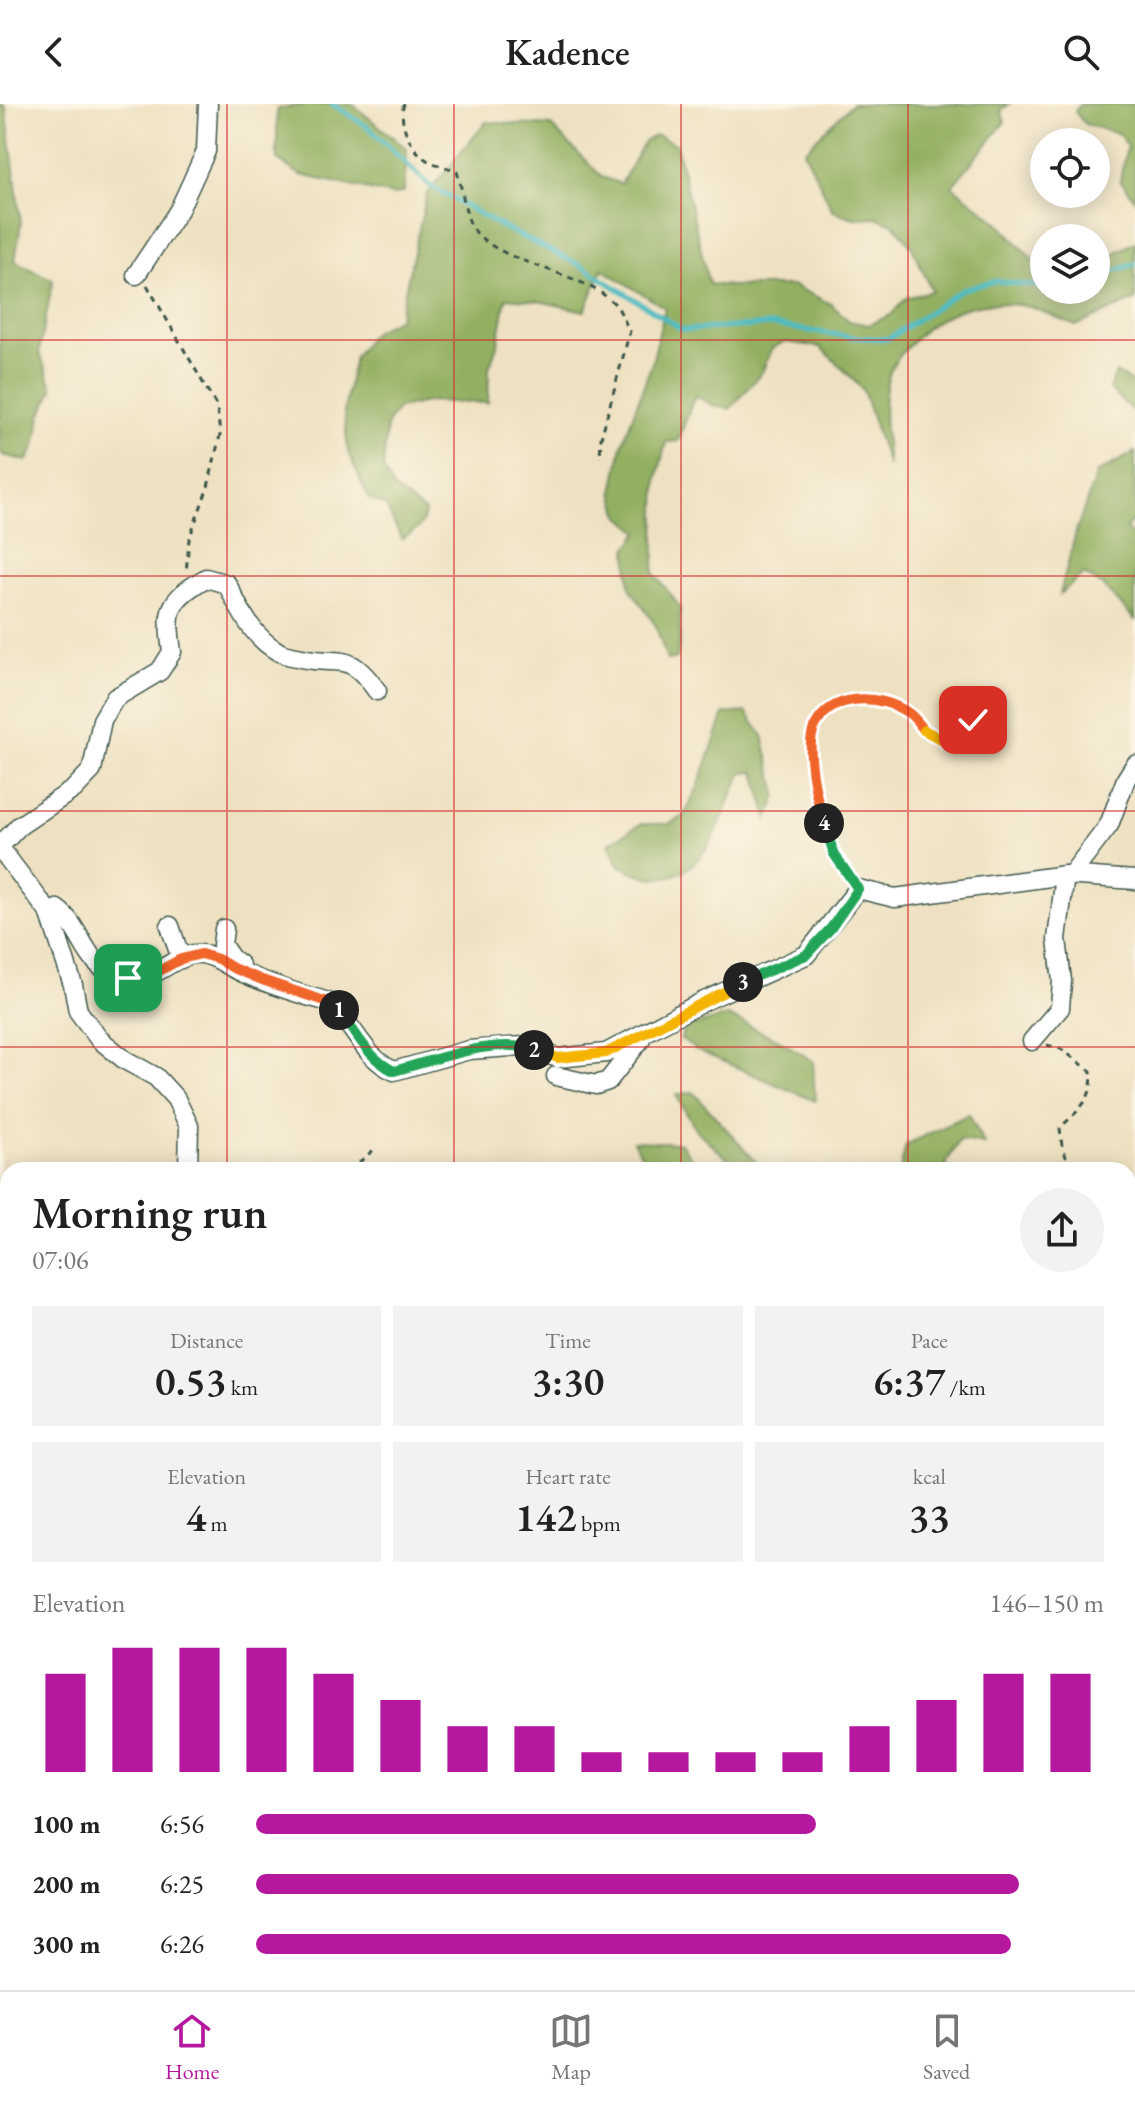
<!DOCTYPE html>
<html lang="en">
<head>
<meta charset="utf-8">
<style>
	body { margin:0; font-family:"EB Garamond",serif; background:#f2f2f2; color:#222; height:100vh; display:flex; flex-direction:column; font-size:30px; white-space:nowrap }
	* { box-sizing:border-box; margin:0 }
	p { font-size:26px; color:#767676 }
	.icon { flex:none; width:44px; height:44px; fill:none; stroke:currentColor; stroke-width:2; stroke-linecap:round; stroke-linejoin:round }
	.map { position:relative; flex:1; overflow:hidden }
	.details { position:absolute; left:0px; top:1058px; width:1136px; height:828px; display:flex; flex-direction:column; background:#fff; border-radius:24px 24px 0 0; box-shadow:0 4px 20px #0003 }
	.details>* { flex:none }
	.controls { position:absolute; left:1030px; top:24px; display:grid; gap:16px }
	.controls a { display:grid; place-items:center; width:80px; height:80px; border-radius:50%; background:#fff; box-shadow:0 4px 20px #0003; font-size:40px }
	.pin { position:absolute; display:grid; place-items:center; width:68px; height:68px; color:#fff; margin:-34px; border-radius:16px; box-shadow:0 4px 12px #0006 }
	.km { position:absolute; width:40px; height:40px; margin:-20px; border-radius:50%; background:#222; color:#fff; font-size:22px; line-height:40px; text-align:center }
	.round { display:grid; place-items:center; flex:none; width:84px; height:84px; border-radius:42px; background:#f2f2f2 }
	.head { display:flex; align-items:center; justify-content:space-between; height:136px; padding:0 32px }
	h1 { font-size:44px; font-weight:600; line-height:60px }
	.stats { display:grid; grid-template-columns:repeat(3,1fr); gap:12px; height:136px; padding:8px 32px }
	.stats div { display:grid; align-content:center; border-radius:0px; background:#f2f2f2; text-align:center }
	.stats b { font-size:40px; font-weight:600 }
	.stats small { font-size:22px; font-weight:400 }
	.stats p { font-size:22px }
	.chart { height:224px; padding:16px 32px }
	.chart p { display:flex; justify-content:space-between }
	.chart svg { width:100%; height:144px; margin-top:8px; stroke:#b5179e; stroke-width:6 }
	ul { padding:0 32px; list-style:none; font-size:26px }
	li { display:grid; grid-template-columns:128px 96px 1fr; align-items:center; height:60px }
	li i { height:20px; border-radius:10px; background:#b5179e }
	header { display:flex; justify-content:space-between; align-items:center; height:104px; padding:0 32px; background:#fff; font-size:36px; font-weight:600 }
	.menu { display:flex; justify-content:space-around; align-items:center; height:112px; border-top:2px solid #e0e0e0; background:#fff; font-size:22px; color:#767676 }
	.menu a { display:grid; justify-items:center; gap:4px }
	.menu .on { color:#b5179e }
	.map>svg:first-child { display:block }
</style>
</head>
<body>
<header><svg class="icon" aria-label="back" viewBox="0 0 24 24"><path d="M15 5l-7 7 7 7"/></svg>Kadence<svg class="icon" aria-label="search" viewBox="0 0 24 24"><circle cx="10" cy="10" r="6"/><path d="M15 15l6 6"/></svg></header>
<div class="map">
<svg width="1135" height="1886" viewBox="0 0 1135 1886">
	<rect width="100%" height="100%" fill="#fcf5e5"/>
	<filter id="ink" filterUnits="userSpaceOnUse"><feTurbulence type="fractalNoise" baseFrequency=".0125" numOctaves="2"/><feDisplacementMap in="SourceGraphic" scale="16" xChannelSelector="R" yChannelSelector="G"/><feConvolveMatrix kernelMatrix="1 2 1 2 8 2 1 2 1" color-interpolation-filters="sRGB"/></filter>
	<filter id="wash" filterUnits="userSpaceOnUse"><feTurbulence type="fractalNoise" baseFrequency=".006" numOctaves="4" result="noise"/><feDisplacementMap in="SourceGraphic" scale="32" xChannelSelector="R" yChannelSelector="G"/><feGaussianBlur stdDeviation="1.8" result="paint"/><feColorMatrix in="noise" values="0 0 0 0 0 0 0 0 0 0 0 0 0 0 0 0 0 1.4 0 .05"/><feComposite in="paint" operator="in"/></filter>
	<g filter="url(#wash)">
		<rect width="100%" height="100%" fill="#eee1c1"/>
		<path fill="#93b062" stroke="#59764b" stroke-width="2" d="M0,0L6,3L21,119L15,157L53,176L39,248L53,285L41,311L35,342L27,357L3,351L0,347Z
			M311,0H352L407,45L404,88L393,91L301,71L277,56V5Z
			M852,0H1009L1001,6L1005,18L952,82L997,117L1044,168V186H1096V159L1135,138V196L1076,222C1060,216 1042,205 1025,202C985,194 947,204 918,232C908,243 893,256 889,271C880,300 886,332 888,362L863,286L844,266L820,243L784,238L772,244L762,268L730,305L714,302L695,291L678,337L666,338L657,375L654,469L680,503V533L677,554L667,556L656,522L630,484L627,445L639,428L620,412L613,388L622,341L652,259L665,204L602,165L585,207L538,197L506,194L498,239L489,264L488,299L431,297L398,304L387,320L383,364L393,384L425,408C424,422 414,428 402,435L385,401L369,395L348,348L344,307L354,254L372,229L399,214L427,90L486,18L551,22L602,73L621,80L644,38L656,31L676,40L709,180L730,182H794L831,200L849,217L868,221L891,211L906,194L932,187L912,143L895,121L876,113L854,114L833,107L804,47Z
			M1080,0H1135V96L1120,76L1127,43L1120,30L1085,20L1075,8Z
			M1116,269L1135,280V309L1109,285Z
			M1135,348V414L1126,424L1135,436V516L1104,483L1084,470L1060,490L1077,424L1097,369Z
			M746,608L763,632L777,690L768,715L755,668L742,669C721,708 709,781 648,773C639,771 628,765 619,762L609,739L641,720H669L684,712L698,683L724,610Z
			M728,912L779,936L813,957L815,997L696,946L681,935L684,924Z
			M693,988L757,1059L765,1066H740L697,1027L676,991Z
			M969,1010L984,1040L960,1036L946,1059L948,1066H900L906,1041Z
			M633,1037L681,1039L696,1062V1066H650Z
			M5,1139L8,1140V1195H0V1141Z
			M1135,1620V1746L1128,1743V1622Z
			M331,1878H508V1883C530,1880 555,1874 576,1882L577,1886H335Z"/>
		<g fill="none" stroke-linecap="round" stroke-linejoin="round">
			<path stroke="#4cbbc2" stroke-width="5" d="M332,0L368,23L429,81L504,124L582,162L683,226L771,221L851,233L888,235L963,185L996,177L1044,183
				M1096,173L1135,160
				M0,1168L8,1166"/>
		</g>
	</g>
	<g filter="url(#ink)">
		<g fill="none" stroke-linecap="round" stroke-linejoin="round">
			<g stroke="#3e5649" stroke-width="21">
				<path id="street" d="M136,171L179,106L206,47L208,0
					M0,742L19,722L74,685L92,666L102,616L115,594L160,567L172,548C166,506 168,496 206,474L227,480C240,506 252,533 279,548C284,551 291,552 297,553C340,564 346,543 377,587
					M0,744L50,810
					M1071,771L1109,721L1126,675L1135,661
					M170,822L181,855
					M224,825L222,841L231,854L240,861
					M1032,937L1060,904L1062,877L1057,835L1065,771
					M556,972L596,981L608,977L641,935
					M188,1066L189,1022L176,995L156,973L125,956L99,935L78,907L73,881L50,810L57,805C81,822 83,856 111,869C155,889 168,847 202,850C215,851 224,860 235,865C257,876 281,884 304,891C313,894 325,896 333,900C340,905 344,913 348,920C362,939 372,957 394,967L469,946L524,942L558,954L606,949L702,898L806,851L858,785L895,794L1065,771L1135,776
					M1128,1240L1135,1241
					M0,1262L8,1256
					M0,1322L8,1331
					M0,1586L8,1578
					M925,1878L927,1886"/>
			</g>
			<path stroke="#3e5649" stroke-width="3" stroke-dasharray="6 6" stroke-linecap="butt" d="M404,0C397,19 413,52 433,59C442,63 449,63 457,68C462,82 465,110 471,121C493,161 579,164 615,200C621,207 625,219 630,227L601,334L600,354
				M147,181L217,303L220,331L208,383L189,435L186,469
				M850,772C819,726 810,678 814,623L832,604L854,594L885,597L909,609L925,627L944,637L996,603
				M1047,941L1061,945L1091,967C1095,995 1078,1006 1060,1024L1062,1042L1071,1066
				M350,1066L377,1043
				M0,1201L8,1212
				M1128,1563L1135,1572
				M1128,1607L1135,1605
				M0,1645L8,1643
				M325,1878L329,1880L342,1878
				M372,1878L383,1886
				M91,1886L117,1878
				M493,1886L495,1878"/>
			<use href="#street" stroke="#fff" stroke-width="18"/>
		</g>
	</g>
	<g fill="none" stroke-linecap="round" stroke-linejoin="round" filter="url(#ink)">
		<g stroke="#fff" stroke-width="16">
			<path id="split-1" d="M128,874H146L181,855L201,850L218,855L233,864L262,876L333,900L339,906"/>
		</g>
		<g stroke="#fff" stroke-width="16">
			<path id="split-2" d="M339,906C356,928 367,954 394,967C433,957 495,932 534,946"/>
		</g>
		<g stroke="#fff" stroke-width="16">
			<path id="split-3" d="M534,946L558,954L606,949L743,878"/>
		</g>
		<g stroke="#fff" stroke-width="16">
			<path id="split-4" d="M743,878L806,851L831,824L858,785L834,750L824,719"/>
		</g>
		<g stroke="#fff" stroke-width="16">
			<path id="split-5" d="M824,719C817,698 804,642 815,622C833,588 879,590 907,608C914,612 919,620 924,626"/>
		</g>
		<g stroke="#fff" stroke-width="16">
			<path id="split-6" d="M924,626L944,637L973,616"/>
		</g>
		<use href="#split-1" stroke="#f0652b" stroke-width="10"/>
		<use href="#split-2" stroke="#22a559" stroke-width="10"/>
		<use href="#split-3" stroke="#f5b400" stroke-width="10"/>
		<use href="#split-4" stroke="#22a559" stroke-width="10"/>
		<use href="#split-5" stroke="#f0652b" stroke-width="10"/>
		<use href="#split-6" stroke="#f5b400" stroke-width="10"/>
	</g>
	<path fill="none" stroke="#d62828" stroke-width="2" stroke-opacity="0.55" d="M227,0V1066M454,0V1066M681,0V1066M908,0V1066M0,236H1135M0,472H1135M0,707H1135M0,943H1135M0,1179H8M1128,1179H1135M0,1414H8M1128,1414H1135M0,1650H8M1128,1650H1135M227,1878V1886M454,1878V1886M681,1878V1886M908,1878V1886"/>
</svg>
<div class="controls">
<a><svg class="icon" aria-label="locate" viewBox="0 0 24 24"><circle cx="12" cy="12" r="6"/><path d="M12 2v4M12 18v4M2 12h4M18 12h4"/></svg></a>
<a><svg class="icon" aria-label="layers" viewBox="0 0 24 24"><path d="M12 4l9 5-9 5-9-5zM3 14l9 5 9-5"/></svg></a>
</div>
<div class="pin" style="left:128px;top:874px;background:#1e9e55"><svg class="icon" aria-label="arrive" viewBox="0 0 24 24"><path d="M6 21V4h12l-3 4 3 4H6"/></svg></div>
<div class="pin" style="left:973px;top:616px;background:#d93025"><svg class="icon" aria-label="check" viewBox="0 0 24 24"><path d="M5 12l5 5 9-10"/></svg></div>
<b class="km" style="left:339px;top:906px">1</b>
<b class="km" style="left:534px;top:946px">2</b>
<b class="km" style="left:743px;top:878px">3</b>
<b class="km" style="left:824px;top:719px">4</b>
<section class="details">
<div class="head"><div><h1>Morning run</h1><p>07:06</p></div><a class="round"><svg class="icon" aria-label="share" viewBox="0 0 24 24"><path d="M12 15V3M7 8l5-5 5 5M5 13v7h14v-7"/></svg></a></div>
<div class="stats">
<div><p>Distance</p><b>0.53<small> km</small></b></div>
<div><p>Time</p><b>3:30</b></div>
<div><p>Pace</p><b>6:37<small> /km</small></b></div>
</div>
<div class="stats">
<div><p>Elevation</p><b>4<small> m</small></b></div>
<div><p>Heart rate</p><b>142<small> bpm</small></b></div>
<div><p>kcal</p><b>33</b></div>
</div>
<div class="chart"><p><span>Elevation</span>146–150 m</p>
<svg viewBox="0 0 160 44" preserveAspectRatio="none"><path d="M5 44V14M15 44V6M25 44V6M35 44V6M45 44V14M55 44V22M65 44V30M75 44V30M85 44V38M95 44V38M105 44V38M115 44V38M125 44V30M135 44V22M145 44V14M155 44V14"/></svg>
</div>
<ul>
<li><b>100 m</b>6:56<i style="width:66%"></i></li>
<li><b>200 m</b>6:25<i style="width:90%"></i></li>
<li><b>300 m</b>6:26<i style="width:89%"></i></li>
</ul>
</section>
</div>
<nav class="menu">
<a class="on"><svg class="icon" aria-label="home" viewBox="0 0 24 24"><path d="M3 11l9-7 9 7M6 9v11h12V9"/></svg>Home</a>
<a><svg class="icon" aria-label="map" viewBox="0 0 24 24"><path d="M3 6l6-2 6 2 6-2v14l-6 2-6-2-6 2zM9 4v14M15 6v14"/></svg>Map</a>
<a><svg class="icon" aria-label="saved" viewBox="0 0 24 24"><path d="M7 4h10v16l-5-4-5 4z"/></svg>Saved</a>
</nav>
</body>
</html>
